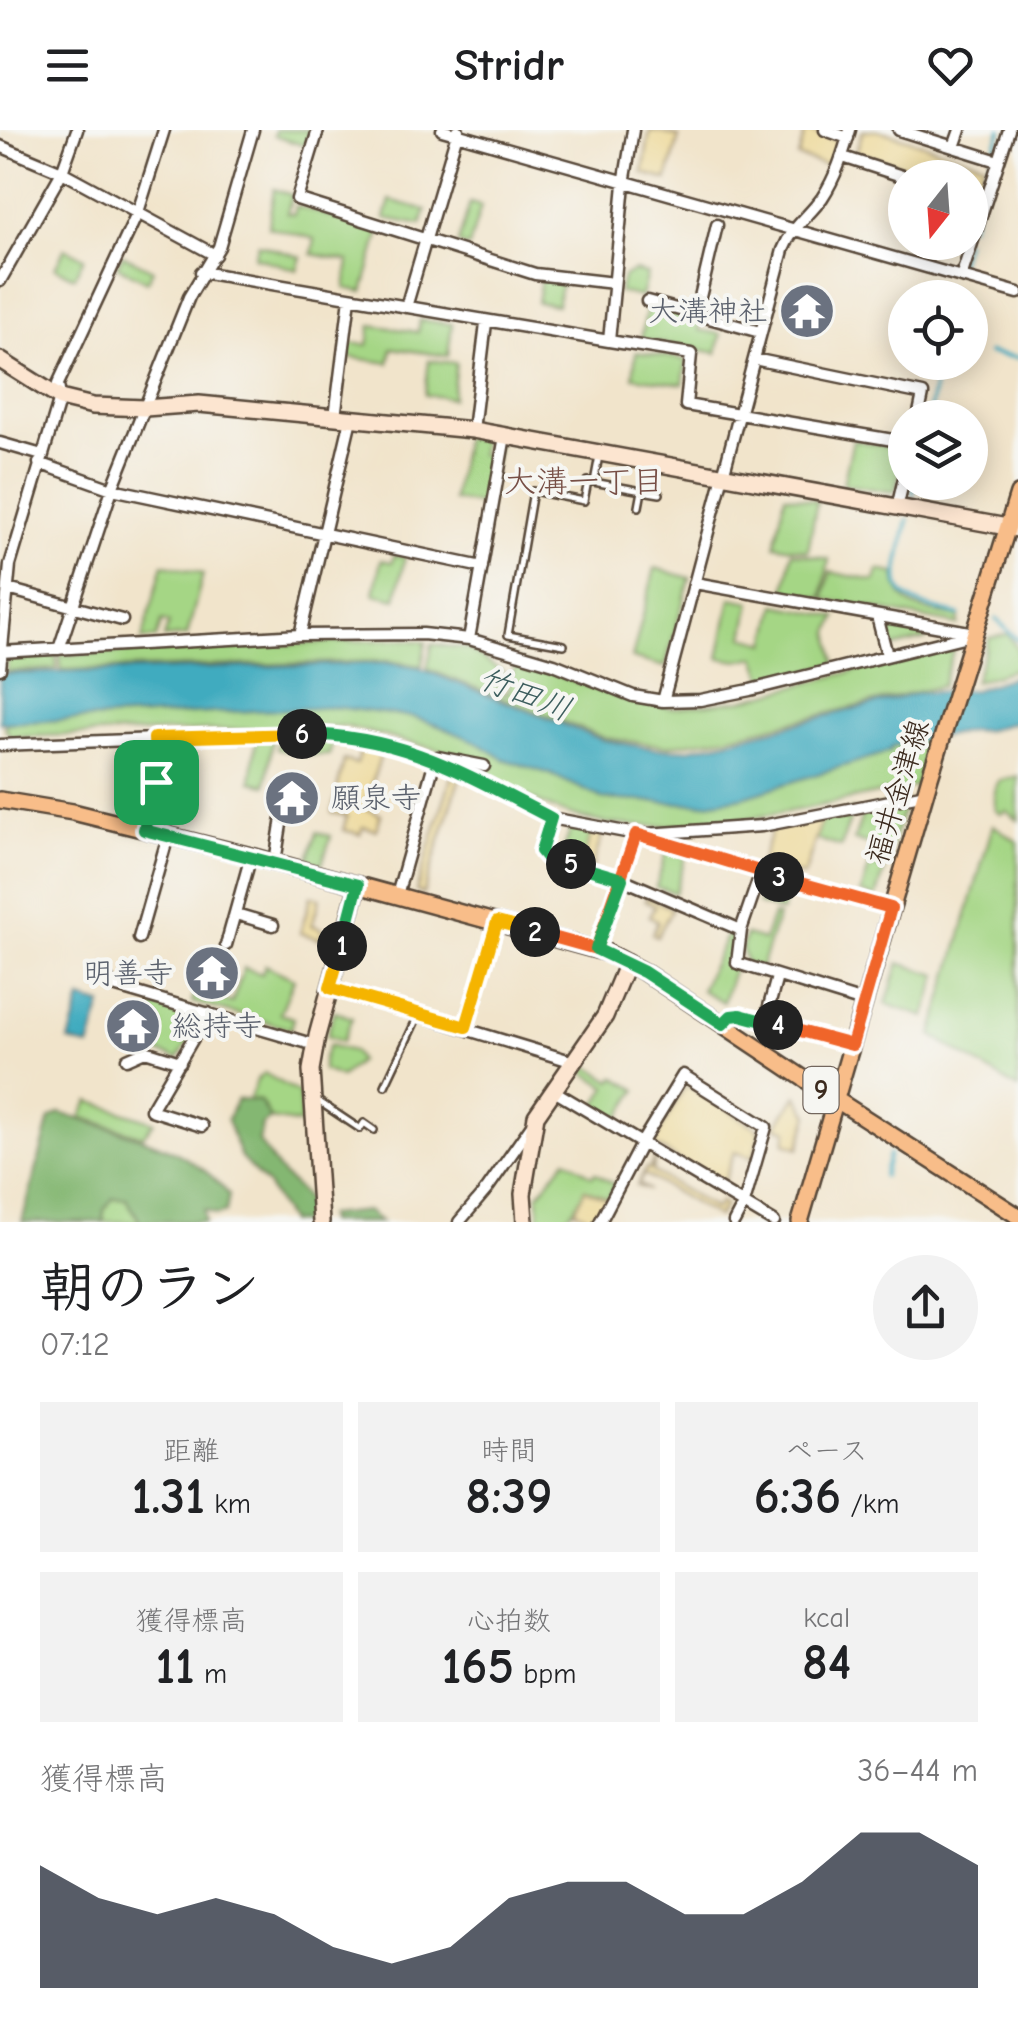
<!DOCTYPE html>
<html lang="ja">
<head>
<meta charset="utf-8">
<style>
	body { margin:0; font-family:"Comic Neue","Klee One",sans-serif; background:#f2f2f2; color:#202124; height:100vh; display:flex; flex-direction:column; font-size:38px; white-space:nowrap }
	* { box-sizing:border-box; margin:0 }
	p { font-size:32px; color:#757577 }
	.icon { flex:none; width:55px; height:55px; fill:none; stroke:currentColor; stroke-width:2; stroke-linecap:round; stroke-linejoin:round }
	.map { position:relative; height:1092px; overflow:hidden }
	.side { display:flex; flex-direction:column; background:#fff; flex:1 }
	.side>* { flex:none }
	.needle { width:65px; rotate:197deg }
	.controls { position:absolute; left:888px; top:30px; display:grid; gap:20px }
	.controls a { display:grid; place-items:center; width:100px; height:100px; border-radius:50%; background:#fff; box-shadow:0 5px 25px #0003; font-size:50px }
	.pin { position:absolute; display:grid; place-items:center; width:85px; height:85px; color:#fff; margin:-42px; border-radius:20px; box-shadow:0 5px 15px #0006 }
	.km { position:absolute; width:50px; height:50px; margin:-25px; border-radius:50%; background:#222; color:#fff; font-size:28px; line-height:50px; text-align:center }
	.round { display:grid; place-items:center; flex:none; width:105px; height:105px; border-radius:52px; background:#f2f2f2 }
	.head { display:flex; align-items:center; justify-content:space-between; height:170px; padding:0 40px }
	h1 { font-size:55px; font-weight:600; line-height:75px }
	.figures { display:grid; grid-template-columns:repeat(3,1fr); gap:15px; height:170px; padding:10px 40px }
	.figures div { display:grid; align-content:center; border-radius:0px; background:#f2f2f2; text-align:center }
	.figures b { font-size:50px; font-weight:600 }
	.figures small { font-size:28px; font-weight:400 }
	.figures p { font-size:28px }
	.chart { height:280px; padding:20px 40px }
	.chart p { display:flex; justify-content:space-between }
	.chart svg { width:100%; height:180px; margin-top:10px; fill:#111827; opacity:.7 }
	header { display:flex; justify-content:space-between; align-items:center; height:130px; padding:0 40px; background:#fff; font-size:45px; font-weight:600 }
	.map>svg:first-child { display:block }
</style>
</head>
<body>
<header><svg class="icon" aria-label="menu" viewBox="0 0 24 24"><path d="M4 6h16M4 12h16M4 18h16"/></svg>Stridr<svg class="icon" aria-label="heart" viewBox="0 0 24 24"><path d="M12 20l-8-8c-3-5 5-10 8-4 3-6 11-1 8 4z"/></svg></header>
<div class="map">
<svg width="1018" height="1092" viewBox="0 0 1018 1092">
	<rect width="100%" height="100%" fill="#f6f6f2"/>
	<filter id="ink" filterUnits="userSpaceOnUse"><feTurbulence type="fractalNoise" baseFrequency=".01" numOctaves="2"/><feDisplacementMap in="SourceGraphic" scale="20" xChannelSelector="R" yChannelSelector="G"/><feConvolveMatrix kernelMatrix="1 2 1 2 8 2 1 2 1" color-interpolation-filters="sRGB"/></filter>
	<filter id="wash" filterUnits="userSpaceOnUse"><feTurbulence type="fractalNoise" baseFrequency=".0048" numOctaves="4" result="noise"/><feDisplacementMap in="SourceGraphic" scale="40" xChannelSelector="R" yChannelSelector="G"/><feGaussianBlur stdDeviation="2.25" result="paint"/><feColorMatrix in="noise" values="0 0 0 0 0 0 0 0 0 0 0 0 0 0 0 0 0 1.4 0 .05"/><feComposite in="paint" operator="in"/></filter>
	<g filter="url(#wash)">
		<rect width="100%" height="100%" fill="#f1e4cb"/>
		<path fill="#a5d685" stroke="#708052" stroke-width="2.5" d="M275,0H310L305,16L274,6Z
			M274,59L292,65L287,83L294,84L296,76L380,101L363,162L345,158L349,131L312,124L315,109L268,97Z
			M390,70L426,80L421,95L385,88Z
			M470,73L481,76L469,117L458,114Z
			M258,114L301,127L297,140L254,127Z
			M65,118L84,128L74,147L55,138Z
			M123,125L153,140L147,152L117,136Z
			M634,141L647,144L641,167L619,162L623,147Z
			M541,148L562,150L557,175L537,172Z
			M647,178L701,188L699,200L721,204L717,223L641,209Z
			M420,190L452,194L448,226L392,218L389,233L347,227L349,213L368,215L371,195L418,202Z
			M636,222L683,229L686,233L683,254L633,247Z
			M429,230L456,233L452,268L425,265Z
			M464,307L482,310L480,324L490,326L493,311L498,312L487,375L453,370Z
			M853,310L901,319L904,324L896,359L892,362L843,354Z
			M785,365L817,371L808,421L775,415Z
			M792,422L829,429L822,468L785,461Z
			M394,425L405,427L396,469L374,464L381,430L392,432Z
			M163,434L203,444L187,506L164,508L169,493L162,491L156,508L142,510Z
			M655,438L690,448L665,537L632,528Z
			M878,440L895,443C897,482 928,480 959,487L958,495L824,469L830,442L875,451Z
			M731,468L751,472L744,507L767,513L776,475L837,487L830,502L836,534L765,551L756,527L738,531L719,528Z
			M885,498L925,504L926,509L890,518Z
			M1008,504L1018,520V538L974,552L989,508Z
			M400,509L426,512L422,536L387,531L61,540L60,525Z
			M432,514L468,519L503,542L498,561L507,564L515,535L488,520L624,569L672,578L742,570L955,515L942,556L728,607L666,616L605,608L427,539Z
			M56,525L57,539L6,542L8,529L14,526Z
			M335,577L413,587L439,596L475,611L504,629L551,644L604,669L701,674L743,667L889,622L893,616L929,609L916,656C815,675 674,715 574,686C542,676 513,659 483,644L492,636L491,633L344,596L12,607L5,599L6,593Z
			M273,608L266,655L251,652L256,609Z
			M279,609H334L329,625H306L277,619Z
			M1018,646V690L1007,681L1000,684L995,680V659L999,651Z
			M906,671L890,721L854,710L864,679Z
			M853,680L841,717L816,709L823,686Z
			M993,695L1018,712V959L932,905Z
			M571,697L592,700L582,735L561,729Z
			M317,702L331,706L322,734L308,730Z
			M667,719L686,725L675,763L656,757Z
			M870,734L885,739L876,768L861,763Z
			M770,747L791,753L782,782L758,774Z
			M773,785L778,786L761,838L746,833L742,818L746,805L764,810Z
			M729,800L737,805L734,838L723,872L701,860Z
			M899,833L938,845L925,887L886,874Z
			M265,835L294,849L280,884L294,888L291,899L192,872L195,861L232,873L244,838L262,844Z
			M155,875L201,890L178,929L154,921L162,896L151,892Z
			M334,881L352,888L342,912L327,906Z
			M329,915L353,921L359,931L341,947L323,940V929Z
			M588,936L612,951L615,947L637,960L615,994L593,980L607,957L584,942Z
			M264,943L299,963L301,994L271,989L260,971L249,969L258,948Z
			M89,971L154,992L143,1006L81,987Z
			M566,1029L592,1046L595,1043L615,1055L608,1069L585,1059C574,1082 568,1092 540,1092L538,1065Z
			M112,1068H126L140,1092H103L104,1080Z"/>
		<path fill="#84b772" stroke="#607048" stroke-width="2.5" d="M237,969L260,971L271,989L262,995L259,1012C266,1021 271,1030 278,1039C293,1059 313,1061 307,1092H289L267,1055L241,1028L227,990Z
			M60,983C119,1003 189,1013 229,1065L226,1082L217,1085L204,1080L205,1092H140L126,1068H113L104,1080L103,1092H22L50,989Z
			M367,1081L381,1092H328L327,1085Z"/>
		<path fill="#eeda9e" stroke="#94825e" stroke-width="2.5" d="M650,0L679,7L667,50L643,43Z
			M806,0L839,11L842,16L835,38L798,27Z
			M863,0H878L984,33L976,60L970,58V48L937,47L856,22Z
			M362,615L382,621L364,678L381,685L376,700L363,697L360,704L343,700L347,686L332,683L344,630L357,634Z
			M452,645L460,647L423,764L416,761Z
			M823,686L804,746L761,732L772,699Z
			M592,700L603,702L592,738L582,735Z
			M311,766L320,768L312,795L323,799L320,809L300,803Z
			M647,766L672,779L657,807L652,804L658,792L649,786L655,776L645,770Z
			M691,957L757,998L760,1005L753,1028L734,1022L722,1057L653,1014L684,958Z
			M797,965L809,985L799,1018L785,1013L788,1000L776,996Z
			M655,1028L652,1041L716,1079L720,1072L725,1075L718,1087L644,1044L638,1054L649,1060L637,1056L646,1038L649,1039Z
			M585,1059L608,1069L595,1091L575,1080Z"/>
		<path fill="#40abbf" stroke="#3e6a6e" stroke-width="2.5" d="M387,533L419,538L603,610L656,619H687L723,612L919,563L974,560L1018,545V591L988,600L969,601L893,616L889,622L743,667L701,674L604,669L550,644L504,629L475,611L439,596L413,587L335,577L0,593V544Z
			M81,869L102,875L89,917L69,911Z"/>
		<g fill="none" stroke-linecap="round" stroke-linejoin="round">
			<path stroke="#40abbf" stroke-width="4" d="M970,96L1001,0
				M958,135L965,112
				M988,223L1018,228
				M928,288L934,258
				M913,364L915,352
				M908,390C893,460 883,468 959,485
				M996,489L1018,510
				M883,1046L889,1024"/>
		</g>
	</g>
	<g filter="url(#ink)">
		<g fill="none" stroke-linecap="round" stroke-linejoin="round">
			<g stroke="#564638" stroke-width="10">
				<path id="lane" d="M594,352L599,326
					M642,361L660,364
					M564,515L508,505L533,361L584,371L588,351L642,361L639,377
					M385,956L418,886
					M318,971L360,999L364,993L374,1000"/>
			</g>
			<g stroke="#564638" stroke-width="15">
				<path id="street" d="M318,0L297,69L535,144L614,153
					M442,0L1018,163
					M825,0L848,8
					M899,0L998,31
					M0,16L62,42L215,125
					M954,17L960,0
					M843,27L908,48
					M970,67L972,68
					M201,142L609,211L624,54L633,0
					M961,147L1009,0
					M0,151L62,42L77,0
					M647,171L760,202
					M406,177L458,0
					M696,184L717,95
					M609,211L691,224L686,275L905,312
					M754,229L923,264L918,288
					M335,287L350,168
					M473,300L486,193
					M0,313L42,325
					M39,333L112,359L482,437
					M897,378L905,344
					M695,453L969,502
					M8,459L122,490
					M877,486L887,525
					M300,505L351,289
					M469,509L505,306
					M59,519L112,359L189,167L219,117L253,0
					M0,522L300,505L423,504L469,509L554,534L633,566L663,571L700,570L750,560L975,504
					M0,539L10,435L60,268L58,254L138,82L164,0
					M663,571L783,120C792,97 808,87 822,68C836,47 843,24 850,0
					M0,615L288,604L365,608L397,616L474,647L551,688L636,704L891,779
					M551,688L541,721L546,727L622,749L741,800L761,742
					M145,701L157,652L154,608
					M647,704L762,696L926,664
					M275,732L285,669
					M397,765L435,630L438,627L484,636
					M236,784L273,795
					M741,800L737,833L863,872
					M139,808L168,706
					M226,815L251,726
					M596,819L636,704
					M108,849L110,855L315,915
					M330,858L574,932
					M765,891L777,847
					M723,894L731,886L740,885L852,915
					M466,897L497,792
					M127,929L145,921L180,932
					M554,961L774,1092
					M202,996L151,980L208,883
					M459,1092L487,1059L531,996
					M600,1092L642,1012L683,945L766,997L744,1073L734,1092"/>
			</g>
			<g stroke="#564638" stroke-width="20">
				<path id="secondary" d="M0,230L60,268L93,276L145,278L199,274L473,300L1018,399
					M321,1092L311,940L317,906L358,755
					M525,1092L523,1064L536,986L605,886L627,833"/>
			</g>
			<g stroke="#564638" stroke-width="20">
				<path id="primary" d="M0,670L73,682L251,726L608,823L644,842L818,958L1018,1086
					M800,1092L930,647L1018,364"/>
			</g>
			<use href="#lane" stroke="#fff" stroke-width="5"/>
			<use href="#street" stroke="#fff" stroke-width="10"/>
			<use href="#secondary" stroke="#fce5d0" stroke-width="15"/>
			<use href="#primary" stroke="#f8bd89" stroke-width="15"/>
		</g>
	</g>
	<g fill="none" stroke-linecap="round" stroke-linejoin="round" filter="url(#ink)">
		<g stroke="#fff" stroke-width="20">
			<path id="split-1" d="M156,652L144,700L358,755L342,816"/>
		</g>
		<g stroke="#fff" stroke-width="20">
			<path id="split-2" d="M342,816L330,858L466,897L497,792L535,802"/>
		</g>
		<g stroke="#fff" stroke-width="20">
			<path id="split-3" d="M535,802L596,819L636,704L779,747"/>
		</g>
		<g stroke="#fff" stroke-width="20">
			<path id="split-4" d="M778,895L852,915L891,778L779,747"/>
		</g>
		<g stroke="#fff" stroke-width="20">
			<path id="split-5" d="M571,734L622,749L596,819L644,842L723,894L731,886L740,885L778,895"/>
		</g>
		<g stroke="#fff" stroke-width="20">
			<path id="split-6" d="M302,604C403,605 465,644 551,688L541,721L546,727L571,734"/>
		</g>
		<g stroke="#fff" stroke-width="20">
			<path id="split-7" d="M156,652L154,608L302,604"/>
		</g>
		<use href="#split-1" stroke="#22a559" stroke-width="12"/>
		<use href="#split-2" stroke="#f5b400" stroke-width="12"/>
		<use href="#split-3" stroke="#f0652b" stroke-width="12"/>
		<use href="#split-4" stroke="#f0652b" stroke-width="12"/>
		<use href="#split-5" stroke="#22a559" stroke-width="12"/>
		<use href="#split-6" stroke="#22a559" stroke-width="12"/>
		<use href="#split-7" stroke="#f5b400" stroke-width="12"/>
	</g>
	<defs>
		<g id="temple-disc" transform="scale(2.875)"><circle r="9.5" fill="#6b7280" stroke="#f6f6f2"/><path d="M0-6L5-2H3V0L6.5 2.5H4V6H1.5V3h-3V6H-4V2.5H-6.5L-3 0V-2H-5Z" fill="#fff"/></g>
	</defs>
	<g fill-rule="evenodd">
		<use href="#temple-disc" x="807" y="181"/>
		<use href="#temple-disc" x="292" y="668"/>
		<use href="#temple-disc" x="212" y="843"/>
		<use href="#temple-disc" x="133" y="896"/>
	</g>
	<g text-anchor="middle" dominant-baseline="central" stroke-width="8" stroke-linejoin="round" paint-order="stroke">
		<rect fill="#f6f6f2" stroke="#73675e" stroke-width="2.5" x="803.5" y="937" width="35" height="46" rx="8"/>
		<g font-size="28" font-weight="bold" fill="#3b2a1e">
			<text x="821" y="960">9</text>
		</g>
		<g font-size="30" fill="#5b616d" stroke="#f6f6f2" text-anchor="end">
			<text x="768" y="181">大溝神社</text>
			<text x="331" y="668" text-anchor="start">願泉寺</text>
			<text x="173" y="843">明善寺</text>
			<text x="172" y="896" text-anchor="start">総持寺</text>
		</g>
		<g font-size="30" fill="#3b2a1e" stroke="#f6f6f2">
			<text transform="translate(898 662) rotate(-73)">福井金津線</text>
		</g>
		<g font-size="32" fill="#774f46" stroke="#f6f6f2">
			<text x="584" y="351">大溝一丁目</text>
		</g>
		<g font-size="32" font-style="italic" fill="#3d5e5e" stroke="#f6f6f2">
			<text transform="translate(525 564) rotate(21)">竹田川</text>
		</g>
	</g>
</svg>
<div class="controls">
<a><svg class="needle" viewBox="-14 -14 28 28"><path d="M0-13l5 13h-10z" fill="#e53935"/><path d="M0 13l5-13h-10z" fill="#757577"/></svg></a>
<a><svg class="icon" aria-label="locate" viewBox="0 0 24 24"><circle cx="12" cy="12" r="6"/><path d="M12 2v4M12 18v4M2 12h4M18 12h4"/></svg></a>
<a><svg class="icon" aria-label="layers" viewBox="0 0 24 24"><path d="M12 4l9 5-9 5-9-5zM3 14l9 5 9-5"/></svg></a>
</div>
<div class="pin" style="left:156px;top:652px;background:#1e9e55"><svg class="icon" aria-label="arrive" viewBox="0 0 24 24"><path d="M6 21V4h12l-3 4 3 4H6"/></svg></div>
<b class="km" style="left:342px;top:816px">1</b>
<b class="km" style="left:535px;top:802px">2</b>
<b class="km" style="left:779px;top:747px">3</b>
<b class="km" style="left:778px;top:895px">4</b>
<b class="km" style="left:571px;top:734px">5</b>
<b class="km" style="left:302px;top:604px">6</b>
</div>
<section class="side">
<div class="head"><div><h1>朝のラン</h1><p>07:12</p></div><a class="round"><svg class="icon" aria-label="share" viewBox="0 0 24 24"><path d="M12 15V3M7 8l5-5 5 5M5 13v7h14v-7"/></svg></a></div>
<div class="figures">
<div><p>距離</p><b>1.31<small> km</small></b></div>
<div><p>時間</p><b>8:39</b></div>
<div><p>ペース</p><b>6:36<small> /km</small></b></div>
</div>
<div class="figures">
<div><p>獲得標高</p><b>11<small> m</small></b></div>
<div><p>心拍数</p><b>165<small> bpm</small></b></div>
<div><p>kcal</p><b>84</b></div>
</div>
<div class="chart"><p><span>獲得標高</span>36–44 m</p>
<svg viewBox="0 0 160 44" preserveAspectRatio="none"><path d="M0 44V14L10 22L20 26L30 22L40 26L50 34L60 38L70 34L80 22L90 18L100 18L110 26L120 26L130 18L140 6L150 6L160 14V44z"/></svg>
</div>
</section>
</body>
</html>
